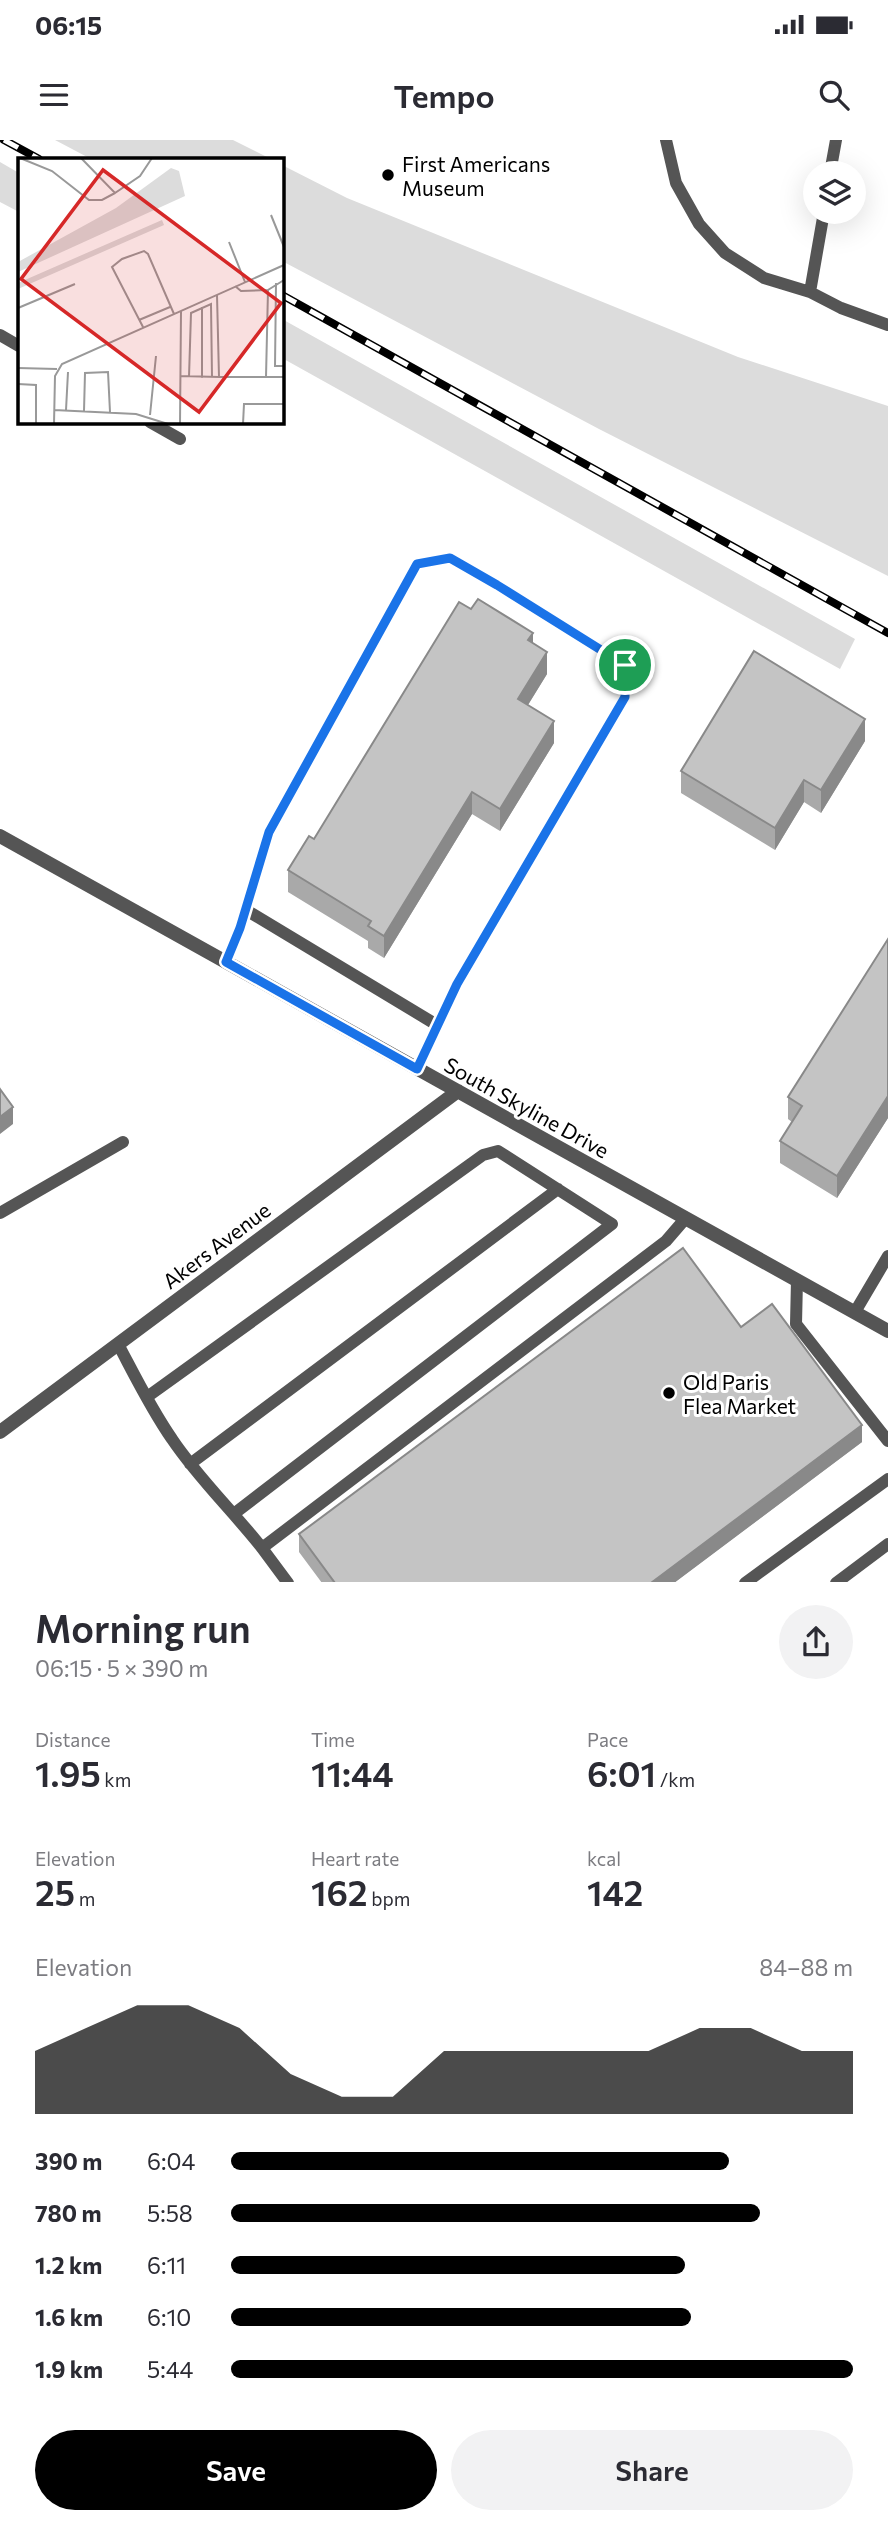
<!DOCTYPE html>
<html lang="en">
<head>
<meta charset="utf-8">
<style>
	body { margin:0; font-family:Commissioner,sans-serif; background:#f2f2f3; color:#2b2b33; height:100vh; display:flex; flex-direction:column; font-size:26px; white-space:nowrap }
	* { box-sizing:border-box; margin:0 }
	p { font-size:23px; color:#7c7c81 }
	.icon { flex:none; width:38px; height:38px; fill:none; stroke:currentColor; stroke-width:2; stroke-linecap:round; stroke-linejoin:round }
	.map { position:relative; height:1442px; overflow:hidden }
	.panel { display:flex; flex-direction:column; background:#fff; flex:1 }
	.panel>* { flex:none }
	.controls { position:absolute; left:803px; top:21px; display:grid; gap:14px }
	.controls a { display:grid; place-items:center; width:63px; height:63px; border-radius:50%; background:#fff; box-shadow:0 7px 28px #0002; font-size:35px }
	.pin { position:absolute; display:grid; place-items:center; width:60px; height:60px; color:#fff; margin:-30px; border:4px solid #fff; border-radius:50%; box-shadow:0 2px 7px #0007 }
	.round { display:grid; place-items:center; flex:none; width:74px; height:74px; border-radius:37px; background:#f2f2f3 }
	.headline { display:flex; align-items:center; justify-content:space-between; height:119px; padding:0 35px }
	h1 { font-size:38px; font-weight:600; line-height:52px }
	.figures { display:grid; grid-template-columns:repeat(3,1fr); gap:10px; height:119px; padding:7px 35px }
	.figures div { display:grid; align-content:center }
	.figures b { font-size:35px; font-weight:600 }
	.figures small { font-size:19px; font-weight:400 }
	.figures p { font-size:19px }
	.chart { height:196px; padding:14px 35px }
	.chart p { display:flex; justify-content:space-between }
	.chart svg { width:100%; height:126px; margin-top:7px; fill:#000; opacity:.7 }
	.primary-button { display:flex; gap:14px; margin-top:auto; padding:14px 35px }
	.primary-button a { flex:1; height:80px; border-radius:42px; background:#000; color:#fff; font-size:28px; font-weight:600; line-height:80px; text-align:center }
	.primary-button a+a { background:#f2f2f3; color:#2b2b33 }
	ul { padding:0 35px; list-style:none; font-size:23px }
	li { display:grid; grid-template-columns:112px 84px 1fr; align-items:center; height:52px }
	li i { height:18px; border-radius:9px; background:#000 }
	.status { display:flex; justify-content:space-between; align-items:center; height:49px; padding:0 35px; background:#fff; direction:ltr }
	.status svg { height:19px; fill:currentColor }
	header { display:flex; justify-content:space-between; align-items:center; height:91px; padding:0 35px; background:#fff; font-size:32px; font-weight:600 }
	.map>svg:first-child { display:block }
</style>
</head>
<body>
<div class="status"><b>06:15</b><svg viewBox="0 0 49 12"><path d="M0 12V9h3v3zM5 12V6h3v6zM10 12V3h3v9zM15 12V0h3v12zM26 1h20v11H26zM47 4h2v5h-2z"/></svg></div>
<header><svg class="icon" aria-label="menu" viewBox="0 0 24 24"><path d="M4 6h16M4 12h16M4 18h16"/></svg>Tempo<svg class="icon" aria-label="search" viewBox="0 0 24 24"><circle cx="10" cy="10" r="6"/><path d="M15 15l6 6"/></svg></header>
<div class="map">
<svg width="888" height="1443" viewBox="0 0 888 1443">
	<rect width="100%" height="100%" fill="#fff"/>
	<path fill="#dcdcdc" d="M55,0H233L271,19H91Z
		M0,22L19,33V72L0,62Z
		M282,25L347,58L738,217L888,266V436L599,289L282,121Z
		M282,179L855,499L840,529L282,218Z"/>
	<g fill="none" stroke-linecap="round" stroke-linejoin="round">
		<path stroke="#555" stroke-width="12" d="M666,0L676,43L699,84L725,113L764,138L810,152
			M830,33L836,0
			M824,72L810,152L841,168L888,185
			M0,195L19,206
			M150,282L180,299
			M246,770L437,885
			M226,822L240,788L269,692L417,424L450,418L497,445L625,525V557L457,844L417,929
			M0,1073L123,1002
			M797,1140L796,1184L888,1301
			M855,1172L888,1116
			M118,1204C135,1236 151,1269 172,1299C198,1338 233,1371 262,1408L666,1101L685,1079
			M147,1257L483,1015L498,1011L612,1084L235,1373
			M190,1324L558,1049
			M262,1408L288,1443
			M745,1443L888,1339
			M836,1443L888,1404"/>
		<path stroke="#555" stroke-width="14" d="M0,696L888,1191
			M0,1292L458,951"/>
		<g stroke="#000" stroke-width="8">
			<path id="rail" d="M4,0L39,19
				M282,155L888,493"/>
		</g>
		<use href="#rail" stroke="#fff" stroke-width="5" stroke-dasharray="16" stroke-linecap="butt"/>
	</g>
	<path fill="#a9a9a9" d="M533,503L547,534L528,565L554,603L500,691L472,674L384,818L368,808V801L288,752V730L314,699Z
		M865,601L821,673L804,662L775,710L681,653V631Z
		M888,799V978L837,1058L780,1023V1001L792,982L788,979V957Z
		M741,1187L862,1302L674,1443H322L299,1412V1394Z"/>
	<path fill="#898989" d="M533,493V515L528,500Z
		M547,512V534L518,581V559Z
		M865,579V601L821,673V650Z
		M554,581V603L500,691V669Z
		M804,640V662L775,710V688Z
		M472,652V674L384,818V796Z
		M888,956V978L837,1058V1036Z
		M13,967V984L0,994V977Z
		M862,1285V1302L674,1443H651Z"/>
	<path fill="#c4c4c4" stroke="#898989" stroke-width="2" d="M478,459L533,493L528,500L547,512L518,559L554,581L500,669L472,652L384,796L368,786L371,781L288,730L309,696L314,699L459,462L471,469Z
		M754,511L865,579L821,650L804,640L775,688L681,631Z
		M888,799V956L837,1036L780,1001L802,966L788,957Z
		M0,949L13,967L0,977Z
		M683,1108L741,1187L772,1164L862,1285L651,1443H335L299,1394Z"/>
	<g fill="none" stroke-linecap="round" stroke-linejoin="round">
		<g stroke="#fff" stroke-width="14">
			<path id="route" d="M450,418L497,445L625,525V557L457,844L417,929L226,822L240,788L269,692L417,424Z"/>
		</g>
		<use href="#route" stroke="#1a73e8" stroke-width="9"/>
	</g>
	<g fill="#000" stroke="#fff" stroke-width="2.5">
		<circle cx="388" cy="35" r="7"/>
		<circle cx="669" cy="1253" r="7"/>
	</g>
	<g text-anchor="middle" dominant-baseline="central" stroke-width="6" stroke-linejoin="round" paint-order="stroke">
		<g font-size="21" fill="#000" stroke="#fff" text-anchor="start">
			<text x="402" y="23">First Americans<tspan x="402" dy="24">Museum</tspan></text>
			<text x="683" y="1241">Old Paris<tspan x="683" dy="24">Flea Market</tspan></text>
		</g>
		<g font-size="21" fill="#000" stroke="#fff">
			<text transform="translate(527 967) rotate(29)">South Skyline Drive</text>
			<text transform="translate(216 1105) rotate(-37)">Akers Avenue</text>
		</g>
	</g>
	<g transform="translate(18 18)">
		<rect width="266" height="266" fill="#fff"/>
		<path d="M153,10L161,13L167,38L0,114V104L98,50ZM144,62L146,67L0,131V125Z" fill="#dcdcdc"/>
		<path fill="none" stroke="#999" stroke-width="2" d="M2,0L34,13L71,42H84L97,35M63,0L97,35L122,18L134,0M253,57L266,89M211,84L227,124M266,122L250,132L248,219H266M258,125L257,208H266M217,128L223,133L250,132M0,150L57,126M121,162L152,149M125,169L94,109L104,101L126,93L130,96L156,156M0,210L39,211M162,218L201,219L199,137M171,219L173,155L193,146L194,219M201,219H248M184,220V149M0,226L18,227V266M36,252L118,256L150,266M48,252L50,214M66,253L67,215L90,214L92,254M132,257L138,198M36,266L37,218L44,206L266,107M162,266L163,153M225,266L226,246H266"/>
		<path fill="#d62828" fill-opacity="0.15" stroke="#d62828" stroke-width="3.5" d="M85,12L263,145L181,254L3,121Z"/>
		<rect width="266" height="266" fill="none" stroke="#000" stroke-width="3.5"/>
	</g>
</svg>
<div class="controls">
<a><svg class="icon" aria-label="layers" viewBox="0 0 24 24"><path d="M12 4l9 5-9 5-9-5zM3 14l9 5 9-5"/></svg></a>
</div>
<div class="pin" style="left:625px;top:525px;background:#1e9e55"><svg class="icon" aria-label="arrive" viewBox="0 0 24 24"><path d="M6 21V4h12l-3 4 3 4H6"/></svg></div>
</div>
<section class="panel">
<div class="headline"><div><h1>Morning run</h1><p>06:15 · 5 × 390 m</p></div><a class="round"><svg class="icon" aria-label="share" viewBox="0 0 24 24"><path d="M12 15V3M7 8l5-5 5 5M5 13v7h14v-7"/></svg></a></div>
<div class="figures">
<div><p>Distance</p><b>1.95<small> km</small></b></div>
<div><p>Time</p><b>11:44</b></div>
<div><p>Pace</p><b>6:01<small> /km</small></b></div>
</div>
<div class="figures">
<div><p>Elevation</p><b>25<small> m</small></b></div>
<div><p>Heart rate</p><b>162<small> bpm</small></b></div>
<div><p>kcal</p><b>142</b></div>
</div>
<div class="chart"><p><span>Elevation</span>84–88 m</p>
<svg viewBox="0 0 160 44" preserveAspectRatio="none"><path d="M0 44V22L10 14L20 6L30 6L40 14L50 30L60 38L70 38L80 22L90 22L100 22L110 22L120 22L130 14L140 14L150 22L160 22V44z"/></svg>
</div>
<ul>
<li><b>390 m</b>6:04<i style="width:80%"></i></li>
<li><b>780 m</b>5:58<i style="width:85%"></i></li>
<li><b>1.2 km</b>6:11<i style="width:73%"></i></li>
<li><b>1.6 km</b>6:10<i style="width:74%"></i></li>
<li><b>1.9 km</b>5:44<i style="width:100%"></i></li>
</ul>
<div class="primary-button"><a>Save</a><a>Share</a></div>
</section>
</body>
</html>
